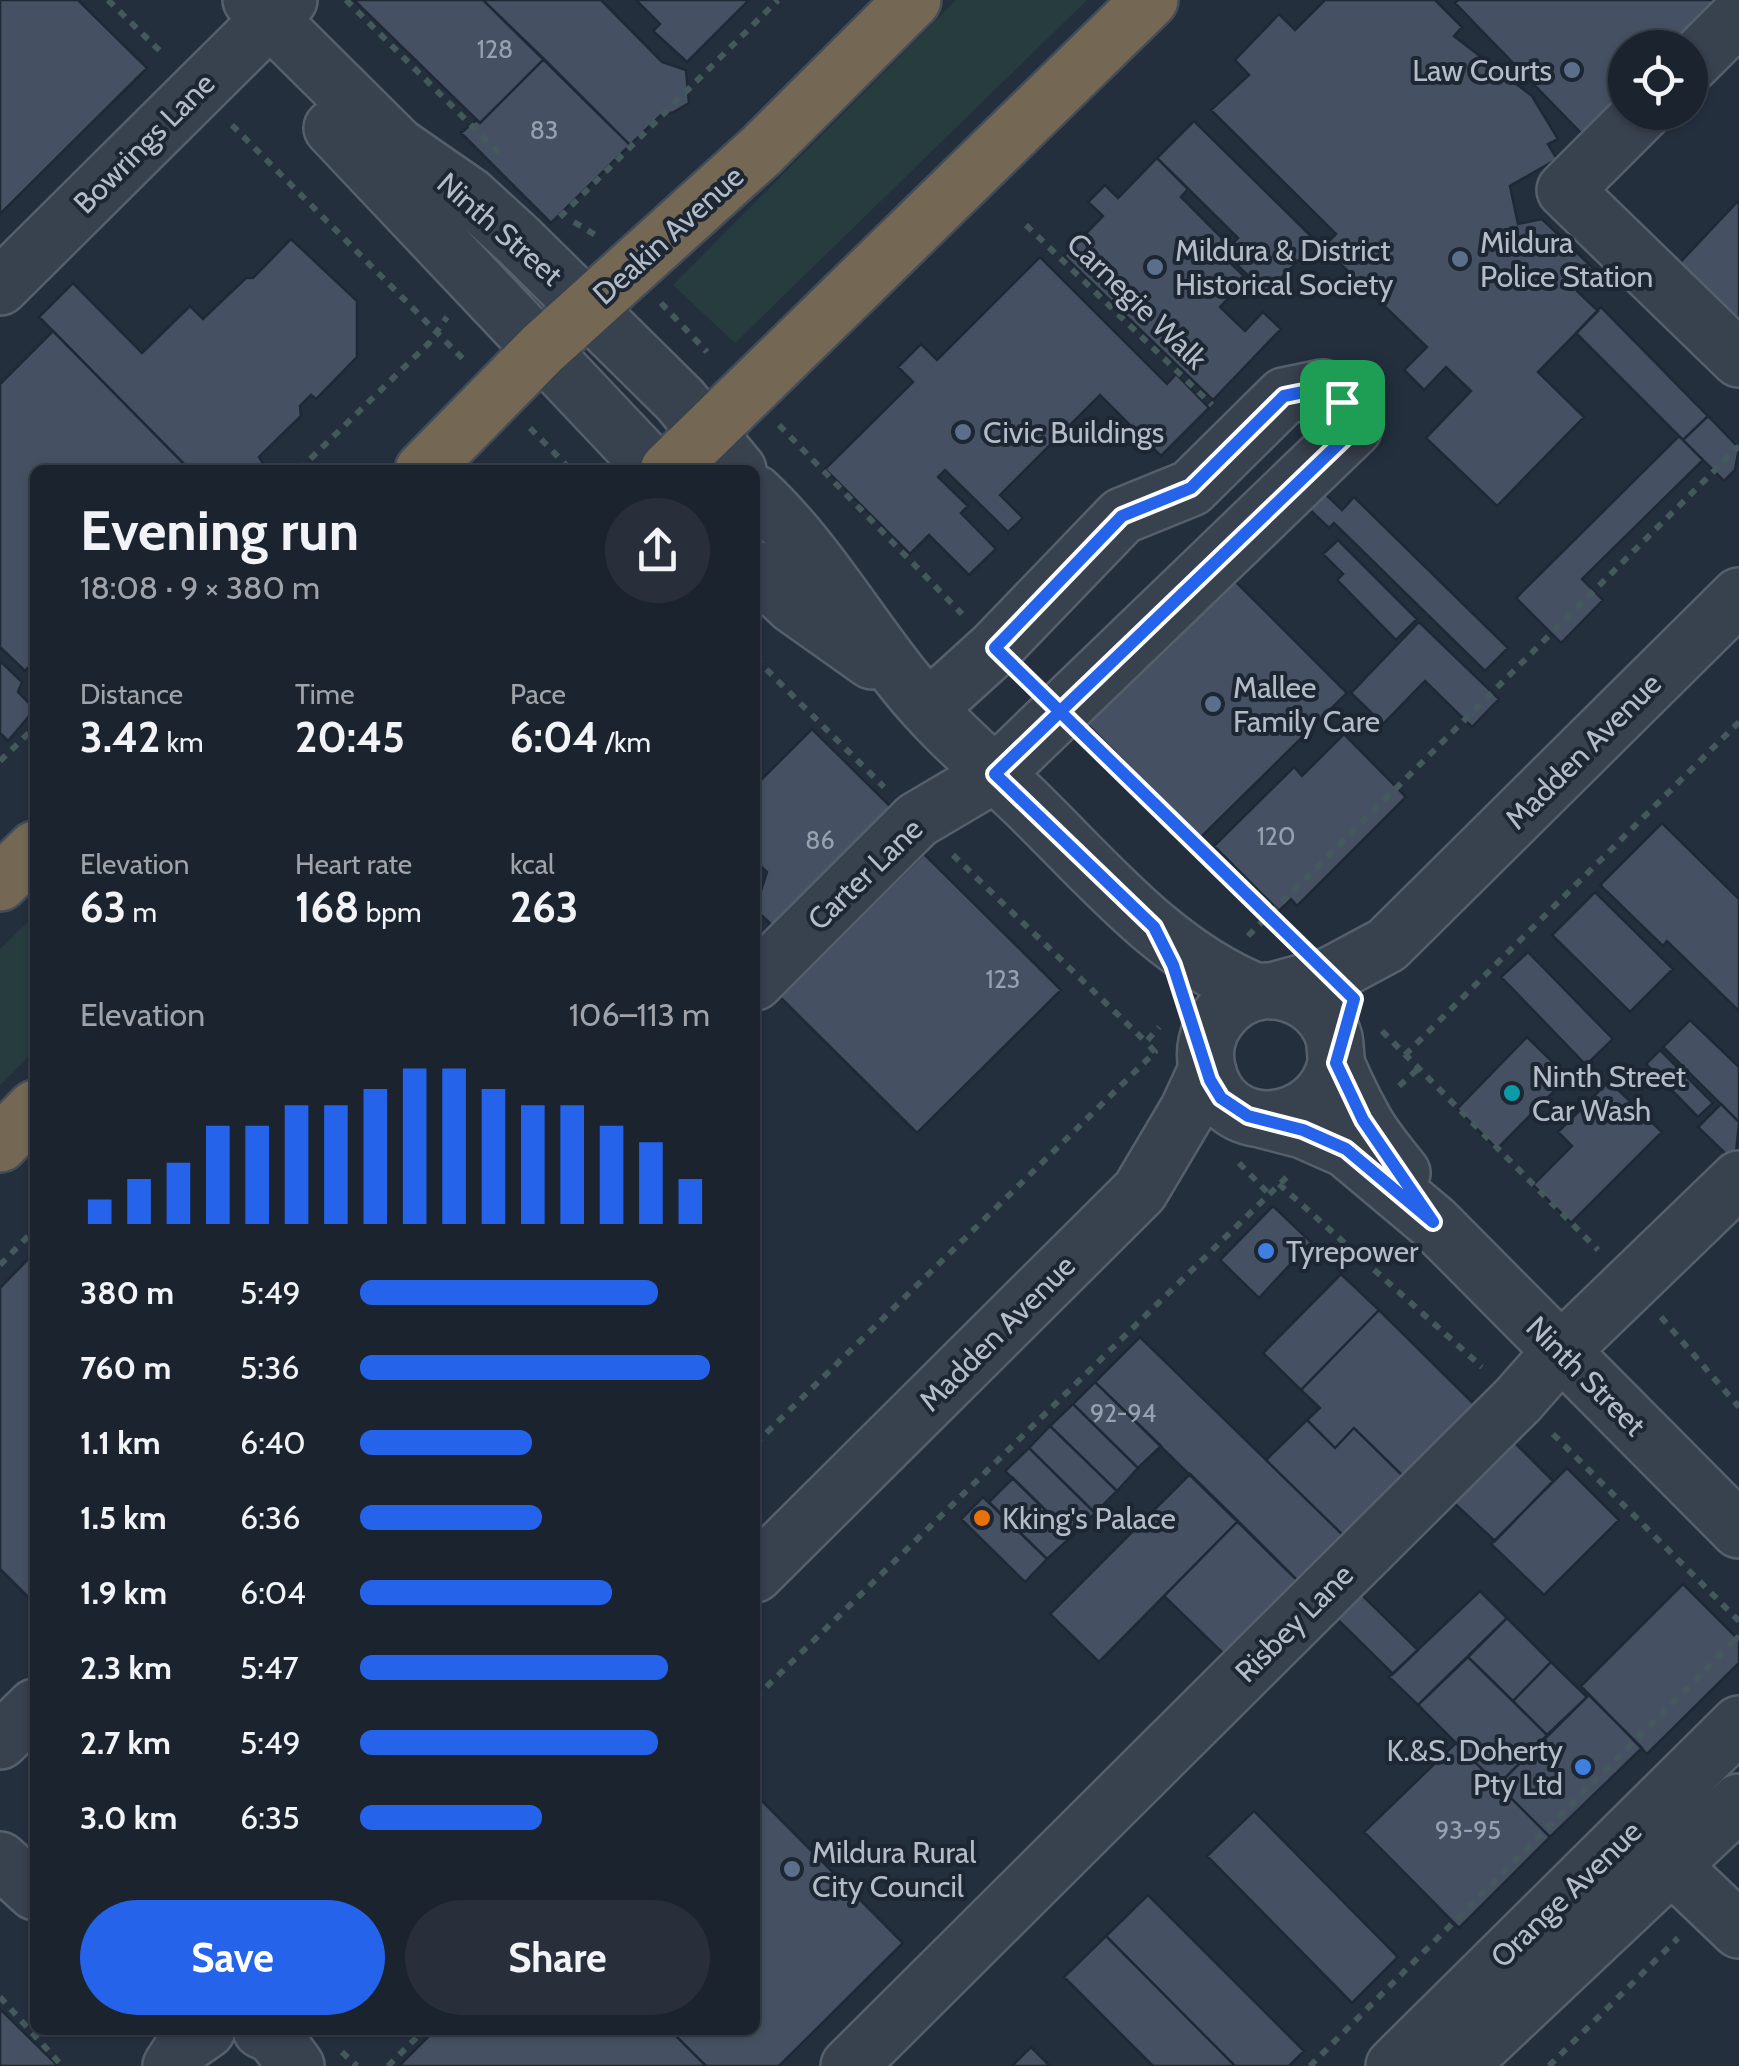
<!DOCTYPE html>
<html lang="en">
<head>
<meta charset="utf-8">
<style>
	body { margin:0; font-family:Cabin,sans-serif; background:#282f3a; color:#f1f3f6; height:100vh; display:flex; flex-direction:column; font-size:38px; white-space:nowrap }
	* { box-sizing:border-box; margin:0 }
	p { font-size:32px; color:#a0a4aa }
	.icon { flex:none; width:55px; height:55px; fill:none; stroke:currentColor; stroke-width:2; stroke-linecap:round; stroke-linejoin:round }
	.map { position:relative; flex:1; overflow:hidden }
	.side { position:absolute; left:30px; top:465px; width:730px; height:1570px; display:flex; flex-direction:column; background:#1b232e; border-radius:15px; box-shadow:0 2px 8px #0004,0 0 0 2px #39404a }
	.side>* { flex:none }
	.buttons { position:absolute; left:1608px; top:30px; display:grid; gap:20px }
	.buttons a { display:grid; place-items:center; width:100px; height:100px; border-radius:50%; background:#1b232e; box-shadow:0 2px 8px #0004,0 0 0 2px #39404a; font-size:50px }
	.pin { position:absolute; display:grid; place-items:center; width:85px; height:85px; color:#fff; margin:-42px; border-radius:20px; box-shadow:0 5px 15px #0006 }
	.round { display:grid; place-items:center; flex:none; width:105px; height:105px; border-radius:52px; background:#282f3a }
	.headline { display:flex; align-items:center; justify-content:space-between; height:170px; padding:0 50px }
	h1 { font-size:55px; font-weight:700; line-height:75px }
	.stats { display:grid; grid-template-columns:repeat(3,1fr); gap:15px; height:170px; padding:10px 50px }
	.stats div { display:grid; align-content:center }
	.stats b { font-size:42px; font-weight:700 }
	.stats small { font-size:28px; font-weight:400 }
	.stats p { font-size:28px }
	.chart { height:280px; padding:20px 50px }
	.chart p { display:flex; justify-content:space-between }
	.chart svg { width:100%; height:180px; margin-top:10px; stroke:#2563eb; stroke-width:6 }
	.cta { display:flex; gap:20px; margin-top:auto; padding:20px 50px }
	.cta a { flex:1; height:115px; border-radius:60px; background:#2563eb; color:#fff; font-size:40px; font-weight:700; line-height:115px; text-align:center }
	.cta a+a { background:#282f3a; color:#f1f3f6 }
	ul { padding:0 50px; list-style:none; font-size:32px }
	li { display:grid; grid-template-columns:160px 120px 1fr; align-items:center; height:75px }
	li i { height:25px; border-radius:12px; background:#2563eb }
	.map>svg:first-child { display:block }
</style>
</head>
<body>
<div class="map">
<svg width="1739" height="2066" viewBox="0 0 1739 2066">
	<rect width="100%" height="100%" fill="#242f3e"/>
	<path fill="#263c3f" d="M956,0H1087L735,343L673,285Z
		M35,915V1050L0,1085V949Z"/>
	<path fill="#455162" stroke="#1f2835" stroke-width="2.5" d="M0,0H78L147,68L0,214Z
		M354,0H483L544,59L480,123Z
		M483,0H601L662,62L686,70L689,103L672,113L664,112L630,145Z
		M636,0H749L687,62L653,31L660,24Z
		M1325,0H1435L1462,27L1454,36L1532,96L1558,139L1548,144L1557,159L1510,186L1518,224L1542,219L1596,271L1577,291L1598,311L1538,372L1584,417L1497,506L1426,438L1471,391L1446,367L1424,390L1404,370L1427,347L1323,247L1336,234L1211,110L1249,75L1235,60L1279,14L1295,30Z
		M1458,0H1721L1672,48H1625V93L1582,134L1455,3Z
		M544,59L630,145L551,223L461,133L476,120L480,123Z
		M1194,121L1317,242L1266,293L1224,252L1238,238L1157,158Z
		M1157,158L1188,189L1181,197L1228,244L1219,252L1247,279L1220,307L1245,331L1263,312L1281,329L1213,400L1064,256L1103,216L1088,202L1105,185L1118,198Z
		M1739,200V330L1672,271Z
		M291,239L357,301V357L316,399L311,395L300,406L301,416L259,457L267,470H190L39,317L73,283L142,353L190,306L203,319L246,278H253Z
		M1040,257L1167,384L1176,374L1209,408L1161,456L1100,395L1000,495L1023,518L1008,532L945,470L938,477L968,506L961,513L996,549L969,575L929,535L910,554L825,469L913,382L898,367L921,344L937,360Z
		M1601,307L1708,416L1683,440L1576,333Z
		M53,331L190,470H35V661L25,671L0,647V384Z
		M1708,416L1739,448L1735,470L1724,481L1683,440Z
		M1679,436L1703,460L1582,579L1603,600L1561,643L1516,598Z
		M1320,489L1342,510L1354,497L1508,648L1485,671L1334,523L1329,528L1304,504Z
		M1338,540L1417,619L1396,640L1337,580L1343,574L1323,554Z
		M1225,571L1347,693L1200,838L1078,715Z
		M1419,622L1499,699L1472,727L1425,681L1383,724L1351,693Z
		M0,661L22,682L18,692L35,709L8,741L0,733Z
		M812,729L904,820L781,934L755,909L767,872L755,861V786Z
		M1344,734L1406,797L1297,906L1291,899L1279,911L1214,846L1294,767L1302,776Z
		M1662,823L1739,899V1011L1667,941L1663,946L1600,885Z
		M924,854L1061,990L917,1133L780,997Z
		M1595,892L1673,969L1630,1012L1552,935Z
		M1528,952L1613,1039L1586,1065L1501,977Z
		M1690,1020L1739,1067V1122L1663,1047Z
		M1527,1037L1568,1077L1497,1149L1457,1109Z
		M1660,1050L1713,1103L1698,1117L1646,1064Z
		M1609,1081L1662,1132L1571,1223L1533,1185L1572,1146L1558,1132Z
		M1721,1104L1739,1122L1735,1163L1698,1127Z
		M1273,1206L1311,1242L1259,1298L1220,1260Z
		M35,1252V1604L0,1569V1288Z
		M1341,1274L1379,1310L1301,1390L1263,1353Z
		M1379,1310L1482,1412L1410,1483L1354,1428L1335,1448L1307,1420L1320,1408L1301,1390Z
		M1140,1337L1350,1542L1305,1588L1095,1382Z
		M1095,1382L1161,1446L1138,1468L1073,1404Z
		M1073,1404L1138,1468L1117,1491L1050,1426Z
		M1307,1420L1335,1448L1354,1428L1410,1483L1350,1542L1266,1460Z
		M1050,1426L1117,1491L1095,1513L1029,1448Z
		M1513,1441L1553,1481L1495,1541L1452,1501Z
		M1029,1448L1095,1513L1072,1536L1005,1471Z
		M1567,1468L1619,1520L1544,1595L1491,1544Z
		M1190,1474L1238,1521L1099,1662L1050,1614Z
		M1013,1478L1072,1536L1047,1559L989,1502Z
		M983,1497L1047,1559L1025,1582L961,1519Z
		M1238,1521L1305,1588L1232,1662L1164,1596Z
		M1683,1584L1739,1640V1663L1647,1754L1581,1686Z
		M1358,1591L1418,1650L1393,1674L1334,1616Z
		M1480,1591L1507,1618L1418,1705L1389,1677Z
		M1507,1618L1551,1662L1513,1701L1468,1657Z
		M1468,1657L1547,1735L1498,1785L1418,1705Z
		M1551,1662L1587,1697L1547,1735L1513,1701Z
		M1589,1695L1642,1748L1550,1837L1498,1785Z
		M1456,1743L1550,1837L1459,1928L1364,1832Z
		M755,1794L903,1943L779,2066H706L670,2030H755Z
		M1254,1811L1398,1957L1352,2003L1207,1856Z
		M1148,1895L1304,2051L1289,2066H1235L1106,1936Z
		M1106,1936L1235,2066H1153L1064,1977Z
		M0,2009L58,2066H0Z
		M435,2030H670L706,2066H399Z
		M1031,2047L1050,2066H1012Z"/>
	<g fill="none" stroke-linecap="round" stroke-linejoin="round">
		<g stroke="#565f6c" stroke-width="60">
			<path id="minor" d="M251,0L398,146L470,196L519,241L680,400L738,470
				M1690,65L1739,16
				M1643,112L1565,190L1739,359
				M332,128L655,470
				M0,287L289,0
				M755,493C815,549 855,620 906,683C940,726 985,764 1024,801C1095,870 1164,955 1257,992
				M755,569L793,605L872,661
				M755,982L917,820L995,774L1353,429L1350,412L1323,388L1284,396L1191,488L1122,516L995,648L929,708
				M1272,991L1331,975L1387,945L1739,596
				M1336,1063C1322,1131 1222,1142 1207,1068C1203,1051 1207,1032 1218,1018C1229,1003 1245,993 1263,991C1295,988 1325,1008 1334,1038C1336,1048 1335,1059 1338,1068C1345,1084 1353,1101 1362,1117C1372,1137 1388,1155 1402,1173
				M1264,1120L1303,1130L1346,1149L1433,1222L1739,1530
				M755,1574L1140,1191L1188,1110L1207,1069
				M0,1741L35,1707
				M1646,1841L1739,1930
				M0,1860L35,1892
				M261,2030L274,2036L296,2066
				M171,2066L184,2046L207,2030
				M849,2066L1518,1400L1561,1351L1739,1179
				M1394,2066L1739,1724
				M1459,2066L1739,1802"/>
		</g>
		<g stroke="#434c59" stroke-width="60">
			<path id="highway" d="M423,470L542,349L761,151L913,0
				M668,470L1150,0
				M0,883L35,849
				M0,1144L35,1108"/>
		</g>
		<path stroke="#44595c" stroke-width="6" stroke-dasharray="8 8" stroke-linecap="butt" d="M108,0L164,55
			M346,0L502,156
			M232,125L466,362
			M560,217L778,0
			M574,222L597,236
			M1026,225L1212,405
			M661,303L707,352
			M779,425L962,614
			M530,428L571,470
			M299,470L429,343L447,317
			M755,658L884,787
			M1093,748L1289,936
			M0,761L35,727
			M953,855L1146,1042
			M1248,936L1739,446
			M1382,1031L1598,1250
			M1405,1055L1739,722
			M1399,1086L1418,1069
			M1239,1163L1269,1194
			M1279,1184L1482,1367
			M0,1265L35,1229
			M1661,1317L1739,1407
			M1553,1434L1739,1621
			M755,1444L1155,1052L1146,1042L1159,1027
			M1739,1636L1734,1641L1739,1647
			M755,1698L1290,1174
			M0,1997L62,2066
			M342,2052L357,2066
			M388,2066L424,2030
			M1310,2066L1734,1641
			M1549,2066L1678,1938"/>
		<use href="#minor" stroke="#38414e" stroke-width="55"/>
		<use href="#highway" stroke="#746855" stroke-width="55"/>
	</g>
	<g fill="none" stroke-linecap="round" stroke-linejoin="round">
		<g stroke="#fff" stroke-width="20">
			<path id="route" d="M1342,402L1350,412L1353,430L995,774L1154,927L1173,965L1210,1080L1221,1098L1248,1116L1303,1130L1346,1149L1433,1222L1363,1120L1336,1063L1354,999L995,648L1122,516L1191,488L1284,396L1323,388L1342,402"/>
		</g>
		<use href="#route" stroke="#2563eb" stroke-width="12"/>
	</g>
	<g fill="#5c6f8a" stroke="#1d2633" stroke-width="4">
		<circle cx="1572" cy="70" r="10"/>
		<circle cx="1460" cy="259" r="10"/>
		<circle cx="1155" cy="267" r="10"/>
		<circle cx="963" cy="432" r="10"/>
		<circle cx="1213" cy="704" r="10"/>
		<circle cx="792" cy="1869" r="10"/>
	</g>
	<circle fill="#0f9aa8" stroke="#1d2633" stroke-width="4" cx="1512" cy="1093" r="10"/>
	<g fill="#3f7fe0" stroke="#1d2633" stroke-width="4">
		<circle cx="1266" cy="1251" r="10"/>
		<circle cx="1583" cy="1767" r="10"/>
	</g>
	<circle fill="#e8710a" stroke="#1d2633" stroke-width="4" cx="982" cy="1518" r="10"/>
	<g text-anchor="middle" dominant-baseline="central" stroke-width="8" stroke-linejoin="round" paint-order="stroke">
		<g font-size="25" fill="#98a1af">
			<text x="495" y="49">128</text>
			<text x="544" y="130">83</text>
			<text x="1276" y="836">120</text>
			<text x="820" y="840">86</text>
			<text x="1003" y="979">123</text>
			<text x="1123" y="1413">92-94</text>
			<text x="1468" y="1830">93-95</text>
		</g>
		<g font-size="30" fill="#b4bcc9" stroke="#1d2633" text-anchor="start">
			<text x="1552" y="70" text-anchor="end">Law Courts</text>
			<text x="1480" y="242">Mildura<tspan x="1480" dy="34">Police Station</tspan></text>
			<text x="1175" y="250">Mildura &amp; District<tspan x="1175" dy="34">Historical Society</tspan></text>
			<text x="983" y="432">Civic Buildings</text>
			<text x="1233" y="687">Mallee<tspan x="1233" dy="34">Family Care</tspan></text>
			<text x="1532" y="1076">Ninth Street<tspan x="1532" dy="34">Car Wash</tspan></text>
			<text x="1286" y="1251">Tyrepower</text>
			<text x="1002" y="1518">Kking's Palace</text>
			<text x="1563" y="1750" text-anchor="end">K.&amp;S. Doherty<tspan x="1563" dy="34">Pty Ltd</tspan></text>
			<text x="812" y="1852">Mildura Rural<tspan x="812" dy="34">City Council</tspan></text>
		</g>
		<g font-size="30" fill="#b4bcc9" stroke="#1d2633">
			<text transform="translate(144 143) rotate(-45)">Bowrings Lane</text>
			<text transform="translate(500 229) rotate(41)">Ninth Street</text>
			<text transform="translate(668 235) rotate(-42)">Deakin Avenue</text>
			<text transform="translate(1137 301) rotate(44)">Carnegie Walk</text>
			<text transform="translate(1583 751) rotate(-45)">Madden Avenue</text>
			<text transform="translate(865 874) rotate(-44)">Carter Lane</text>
			<text transform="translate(997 1333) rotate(-45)">Madden Avenue</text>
			<text transform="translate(1586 1376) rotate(45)">Ninth Street</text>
			<text transform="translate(1294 1623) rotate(-45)">Risbey Lane</text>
			<text transform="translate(1566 1894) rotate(-44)">Orange Avenue</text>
		</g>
	</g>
</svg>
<div class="buttons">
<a><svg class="icon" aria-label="locate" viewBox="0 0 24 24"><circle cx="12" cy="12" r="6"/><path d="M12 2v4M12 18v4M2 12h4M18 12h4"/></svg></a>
</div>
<div class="pin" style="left:1342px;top:402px;background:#1e9e55"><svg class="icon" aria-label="arrive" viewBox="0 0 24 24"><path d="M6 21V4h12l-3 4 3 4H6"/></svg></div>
<section class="side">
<div class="headline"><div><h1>Evening run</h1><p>18:08 · 9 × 380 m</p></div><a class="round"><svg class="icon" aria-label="share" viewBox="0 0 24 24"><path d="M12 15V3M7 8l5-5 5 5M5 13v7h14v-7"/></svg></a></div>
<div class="stats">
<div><p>Distance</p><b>3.42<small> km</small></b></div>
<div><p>Time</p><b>20:45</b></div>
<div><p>Pace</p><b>6:04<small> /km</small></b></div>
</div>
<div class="stats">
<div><p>Elevation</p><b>63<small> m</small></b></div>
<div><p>Heart rate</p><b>168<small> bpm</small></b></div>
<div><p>kcal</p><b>263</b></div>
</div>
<div class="chart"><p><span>Elevation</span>106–113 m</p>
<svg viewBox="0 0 160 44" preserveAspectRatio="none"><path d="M5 44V38M15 44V33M25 44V29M35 44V20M45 44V20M55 44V15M65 44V15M75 44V11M85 44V6M95 44V6M105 44V11M115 44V15M125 44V15M135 44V20M145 44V24M155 44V33"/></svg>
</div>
<ul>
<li><b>380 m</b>5:49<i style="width:85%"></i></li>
<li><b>760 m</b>5:36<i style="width:100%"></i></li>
<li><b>1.1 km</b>6:40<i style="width:49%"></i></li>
<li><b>1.5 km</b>6:36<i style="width:52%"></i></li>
<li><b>1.9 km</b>6:04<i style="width:72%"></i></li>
<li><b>2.3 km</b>5:47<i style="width:88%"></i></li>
<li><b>2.7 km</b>5:49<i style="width:85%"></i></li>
<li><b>3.0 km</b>6:35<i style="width:52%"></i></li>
</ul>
<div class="cta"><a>Save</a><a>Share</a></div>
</section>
</div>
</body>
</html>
